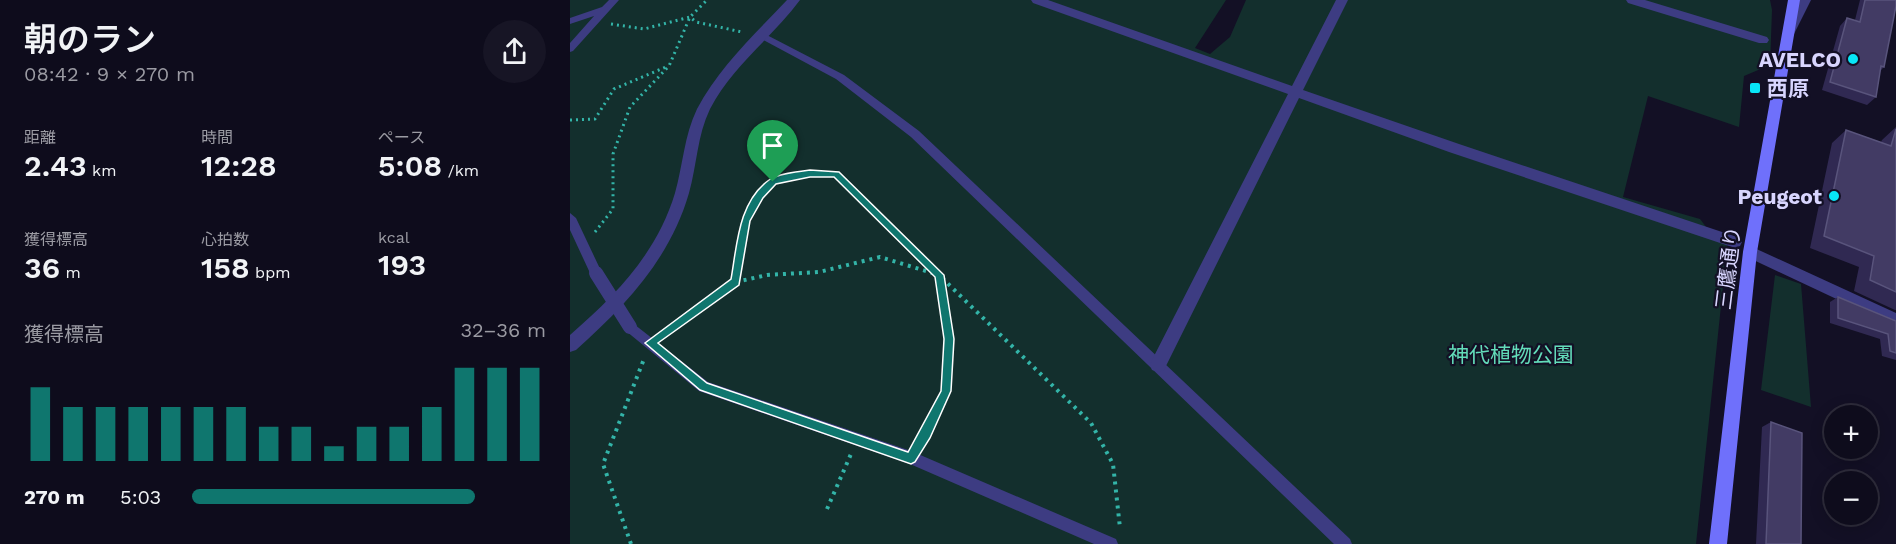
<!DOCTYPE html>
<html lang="ja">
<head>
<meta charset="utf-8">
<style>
	body { margin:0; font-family:"Work Sans","Noto Sans JP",sans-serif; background:#171525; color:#f1f3f6; height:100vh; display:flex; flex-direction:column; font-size:22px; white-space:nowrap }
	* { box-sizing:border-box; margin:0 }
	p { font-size:20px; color:#9b9ba3 }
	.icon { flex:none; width:33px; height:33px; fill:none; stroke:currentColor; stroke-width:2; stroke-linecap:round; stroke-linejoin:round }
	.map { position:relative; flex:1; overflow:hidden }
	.panel { display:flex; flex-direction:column; background:#0e0c1c; width:570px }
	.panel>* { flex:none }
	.tools { position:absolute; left:1254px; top:405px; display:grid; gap:12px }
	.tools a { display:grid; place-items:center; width:54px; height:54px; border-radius:50%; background:#0e0c1c; box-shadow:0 3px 15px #0003,0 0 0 2px #2e2c3b; font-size:30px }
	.pin { position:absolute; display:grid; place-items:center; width:51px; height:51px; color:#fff; margin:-62px -26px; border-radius:50% 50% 50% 0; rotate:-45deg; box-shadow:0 0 6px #0007 }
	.pin .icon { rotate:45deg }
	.round { display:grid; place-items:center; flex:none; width:63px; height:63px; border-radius:32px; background:#171525 }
	.headline { display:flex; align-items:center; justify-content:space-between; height:102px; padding:0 24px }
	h1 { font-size:33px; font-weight:600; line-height:45px }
	.metrics { display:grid; grid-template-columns:repeat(3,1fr); gap:9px; height:102px; padding:6px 24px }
	.metrics div { display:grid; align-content:center }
	.metrics b { font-size:30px; font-weight:600 }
	.metrics small { font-size:16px; font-weight:400 }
	.metrics p { font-size:16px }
	.chart { height:168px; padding:12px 24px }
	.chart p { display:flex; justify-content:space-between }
	.chart svg { width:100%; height:108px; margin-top:6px; stroke:#0f766e; stroke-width:6 }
	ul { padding:0 24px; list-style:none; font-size:20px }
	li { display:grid; grid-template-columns:96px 72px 1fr; align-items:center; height:45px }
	li i { height:15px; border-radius:8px; background:#0f766e }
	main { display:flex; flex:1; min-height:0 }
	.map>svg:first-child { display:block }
</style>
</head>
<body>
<main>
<section class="panel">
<div class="headline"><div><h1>朝のラン</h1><p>08:42 · 9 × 270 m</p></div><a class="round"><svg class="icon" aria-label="share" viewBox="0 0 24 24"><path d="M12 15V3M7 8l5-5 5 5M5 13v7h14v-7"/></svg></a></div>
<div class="metrics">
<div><p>距離</p><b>2.43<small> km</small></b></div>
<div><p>時間</p><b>12:28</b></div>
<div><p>ペース</p><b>5:08<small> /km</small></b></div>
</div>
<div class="metrics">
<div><p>獲得標高</p><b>36<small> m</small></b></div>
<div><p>心拍数</p><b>158<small> bpm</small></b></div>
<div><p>kcal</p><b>193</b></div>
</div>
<div class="chart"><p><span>獲得標高</span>32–36 m</p>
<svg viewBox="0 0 160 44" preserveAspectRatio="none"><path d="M5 44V14M15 44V22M25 44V22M35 44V22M45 44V22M55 44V22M65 44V22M75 44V30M85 44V30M95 44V38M105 44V30M115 44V30M125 44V22M135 44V6M145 44V6M155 44V6"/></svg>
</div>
<ul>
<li><b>270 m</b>5:03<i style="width:80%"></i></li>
</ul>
</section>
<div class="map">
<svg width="1326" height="544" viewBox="0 0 1326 544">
	<rect width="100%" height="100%" fill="#131025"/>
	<path fill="#132f2d" d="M0,0H656L625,48L640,54L660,37L676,0H1200L1202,10L1200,65L1174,76L1169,127L1078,96L1053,197L1130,219L1140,232L1158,239L1126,544H0Z
		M1205,275L1231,284L1241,407L1191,390Z"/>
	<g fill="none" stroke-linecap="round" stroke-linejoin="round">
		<path stroke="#33b4a8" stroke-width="3" stroke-dasharray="2 4" stroke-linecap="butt" d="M41,24L74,29L120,17L126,22L172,32
			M0,120L25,119L44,89L96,67
			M25,232L43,209V154L60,107L99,66L120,17L137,0
			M172,240C185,179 208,174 266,174L334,240"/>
		<path stroke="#33b4a8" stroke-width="4" stroke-dasharray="3 5" stroke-linecap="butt" d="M332,239L521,423L543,464L550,528
			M166,282L172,239
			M94,333L166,282L197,275L249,272L310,257L369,275L379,339L376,391L350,444
			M257,509L281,454
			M61,544L33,464L74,359"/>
		<path fill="#3d3c82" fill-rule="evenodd" d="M39,0H49L3,51L0,52V43L24,16L0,24V18L32,7Z
			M191,32L274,75L349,131L780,539L782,544H764L341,137L266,79L188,37L186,35Z
			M0,213L6,218L32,273L30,277H22L20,273L0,230Z
			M60,321L138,382L341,451L546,539L548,544H524L340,464L129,391L56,331L54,327L56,323Z"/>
		<path fill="#3d3c82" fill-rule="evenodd" d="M461,0H478L722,86L766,0H778L733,90L889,144L1170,238L1172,242L1170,246L1165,248L879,152L729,98L594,370L588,372L582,370L580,365L582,360L718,94L463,3Z
			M1056,0H1075L1197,37L1199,40L1197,43H1189L1058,3Z"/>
		<path fill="#3d3c82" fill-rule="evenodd" d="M217,0H230C202,38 162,66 140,109C127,136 127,165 119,193C100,259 55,306 6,350L0,352V335C46,295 87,253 105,193C113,165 114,136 127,109C149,67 185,34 217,0Z
			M1180,246L1326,313V327L1175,256L1173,252L1175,248Z"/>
		<path fill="#3d3c82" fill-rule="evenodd" d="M1229,0H1241L1223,36H1215L1213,33Z"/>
		<path fill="#6f70fb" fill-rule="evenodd" d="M1218,0H1230L1187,252L1157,544H1139L1173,252Z"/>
		<path stroke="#3d3c82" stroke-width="14" d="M26,273L60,327"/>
	</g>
	<path fill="#302952" d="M1290,0H1326L1314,67L1310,71L1306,97L1297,105L1252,90L1270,26L1277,18L1285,20Z
		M1326,127V310H1325L1284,291L1289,267L1240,248L1262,143L1276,130L1311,142L1312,140Z
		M1268,297L1326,321V360L1312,356L1310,339L1260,323V302Z
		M1201,422L1231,544H1186L1192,427Z"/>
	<path fill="#423b64" stroke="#59547c" stroke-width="1.5" d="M1295,0H1326V6L1314,67L1311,66L1306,97L1260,82L1277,18L1290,22Z
		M1326,129V292L1300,280L1304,256L1254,236L1276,130L1321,146Z
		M1268,297L1326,321V353L1320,351L1318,334L1268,318Z
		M1201,422L1232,433L1231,544H1196Z"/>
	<path fill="#0f766e" stroke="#fff" stroke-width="1.5" fill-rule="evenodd" d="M240,170L269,172L374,275L384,339L381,391L360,438L345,462L341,464L130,390L75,343L161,279C167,246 168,202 199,180C208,173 228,172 240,170ZM240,177H264L365,277L374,339L371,391L338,452L137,383L88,343L169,285L180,221L193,198L206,184Z"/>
	<g fill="#08e6f7" stroke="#131025" stroke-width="2">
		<circle cx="1283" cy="59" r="6"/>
		<rect x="1179" y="82" width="12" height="12" rx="3"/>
		<circle cx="1264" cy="196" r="6"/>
	</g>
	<g text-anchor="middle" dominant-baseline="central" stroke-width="4.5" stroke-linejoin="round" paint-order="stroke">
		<g font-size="21" font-weight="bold" fill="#d8d5fe" stroke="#131025" text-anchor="end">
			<text x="1271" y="59">AVELCO</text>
			<text x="1197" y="88" text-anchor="start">西原</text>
			<text x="1252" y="196">Peugeot</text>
		</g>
		<g font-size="21" fill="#d8d5fe" stroke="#131025">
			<text transform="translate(1158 268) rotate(-83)">三鷹通り</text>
		</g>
		<g font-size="21" fill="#63dcba" stroke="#131025">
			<text x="941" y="354">神代植物公園</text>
		</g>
	</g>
</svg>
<div class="tools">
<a>+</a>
<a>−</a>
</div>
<div class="pin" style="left:203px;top:182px;background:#1e9e55"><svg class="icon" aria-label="arrive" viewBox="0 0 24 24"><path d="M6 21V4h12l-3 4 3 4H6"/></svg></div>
</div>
</main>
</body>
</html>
